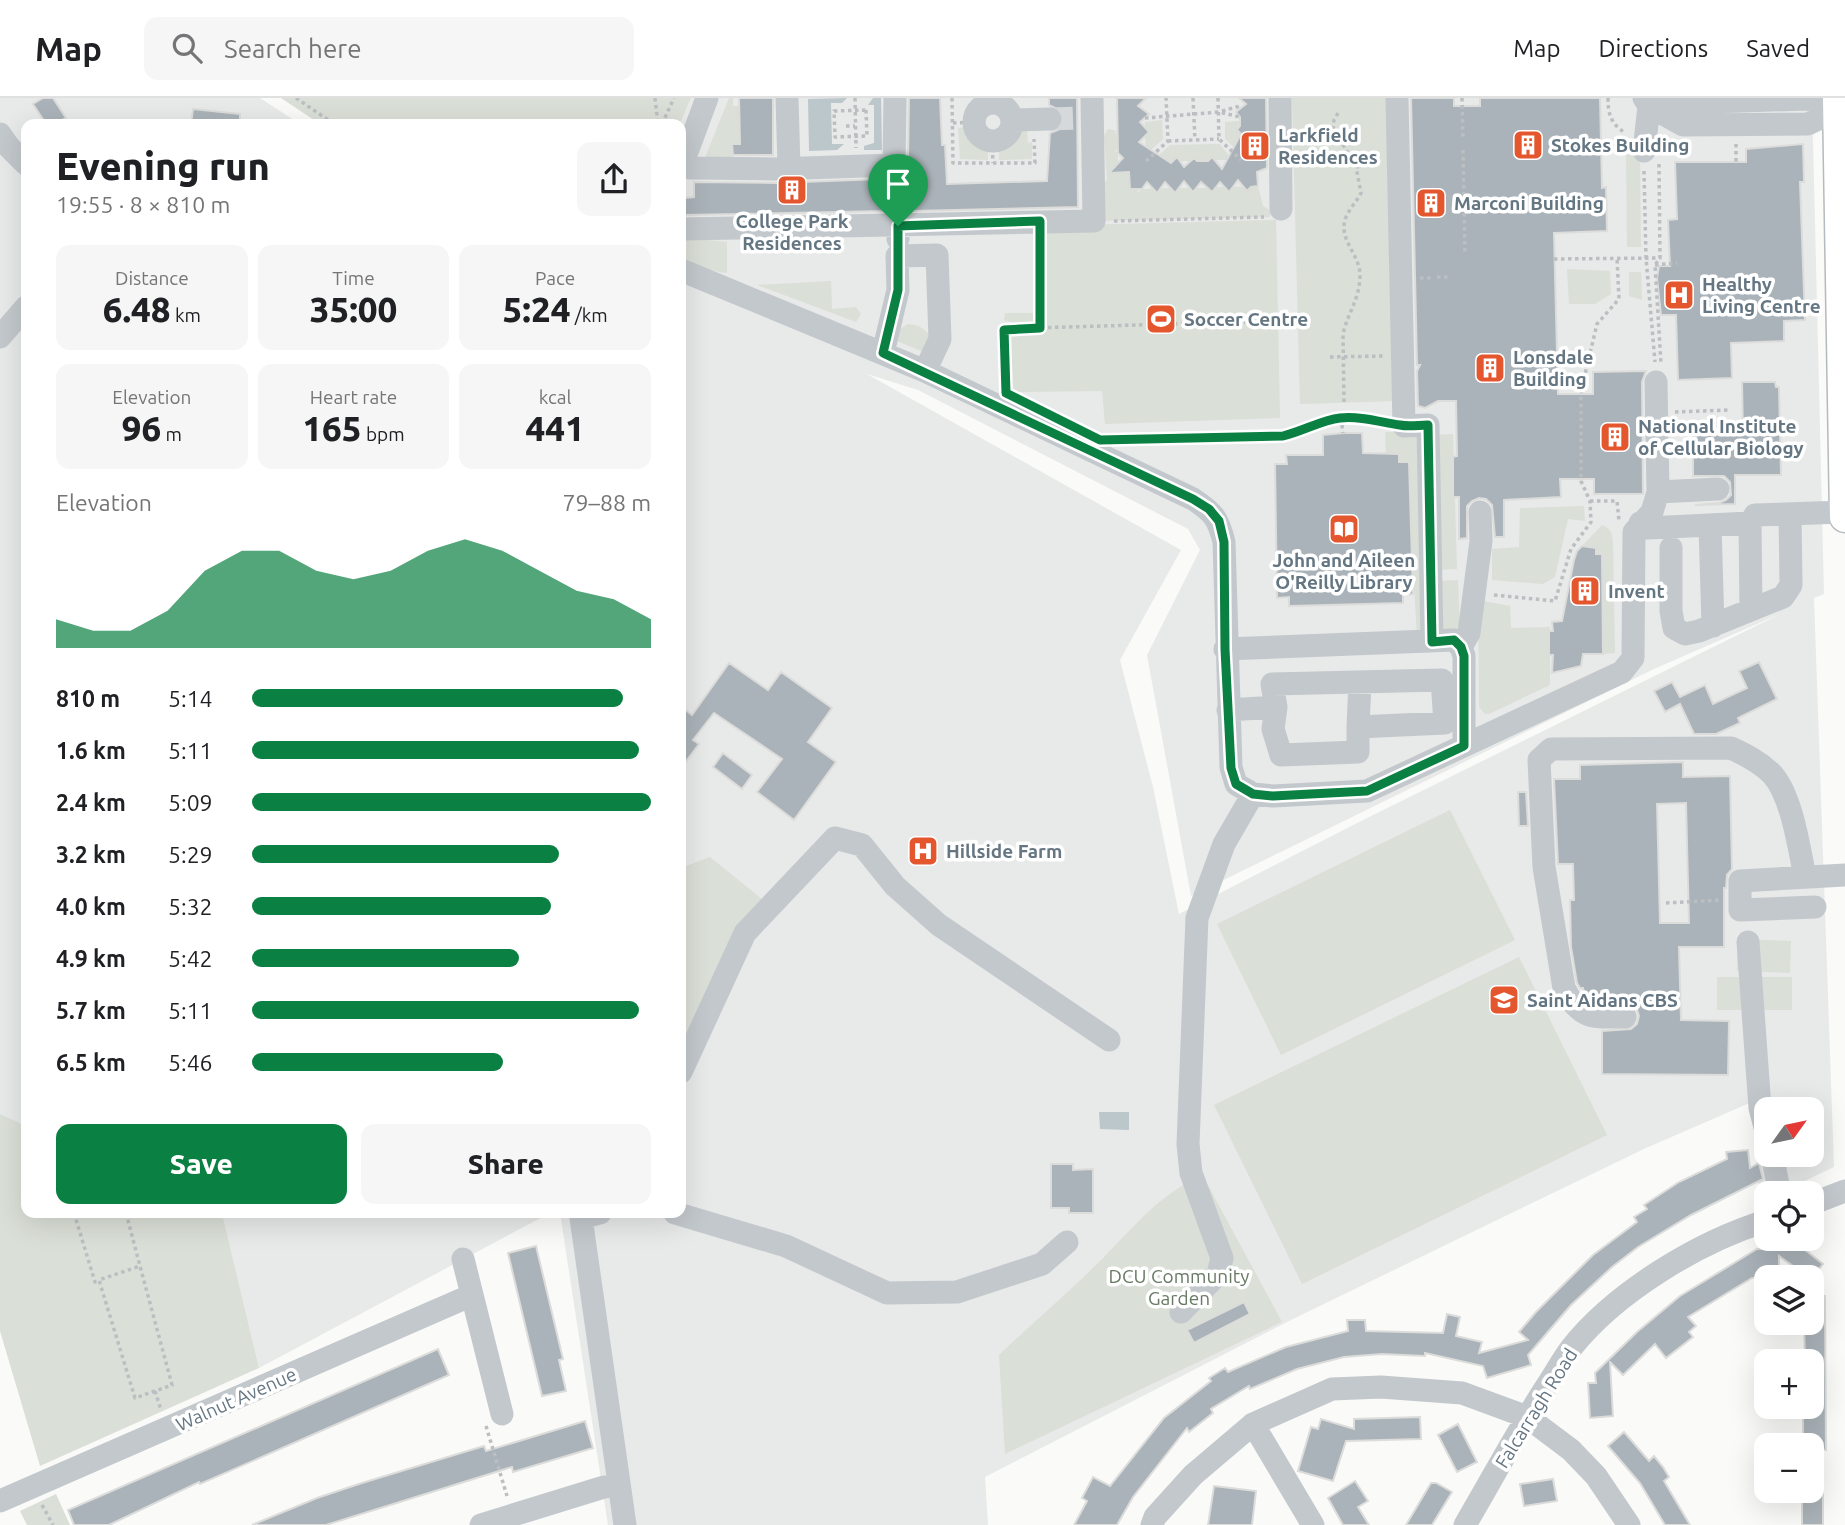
<!DOCTYPE html>
<html lang="en">
<head>
<meta charset="utf-8">
<style>
	body { margin:0; font-family:Ubuntu,sans-serif; background:#f6f6f6; color:#202124; height:100vh; display:flex; flex-direction:column; font-size:26px; white-space:nowrap }
	* { box-sizing:border-box; margin:0 }
	p { font-size:23px; color:#757577 }
	.icon { flex:none; width:38px; height:38px; fill:none; stroke:currentColor; stroke-width:2; stroke-linecap:round; stroke-linejoin:round }
	.map { position:relative; flex:1; overflow:hidden }
	.sheet { position:absolute; left:21px; top:21px; width:665px; height:1099px; display:flex; flex-direction:column; background:#fff; border-radius:14px; box-shadow:0 7px 28px #0002 }
	.sheet>* { flex:none }
	.needle { width:46px; rotate:57deg }
	.tools { position:absolute; left:1754px; top:999px; display:grid; gap:14px }
	.tools a { display:grid; place-items:center; width:70px; height:70px; border-radius:14px; background:#fff; box-shadow:0 7px 28px #0002; font-size:35px }
	.pin { position:absolute; display:grid; place-items:center; width:60px; height:60px; color:#fff; margin:-72px -30px; border-radius:50% 50% 50% 0; rotate:-45deg; box-shadow:0 0 7px #0007 }
	.pin .icon { rotate:45deg }
	.round { display:grid; place-items:center; flex:none; width:74px; height:74px; border-radius:14px; background:#f6f6f6 }
	.headline { display:flex; align-items:center; justify-content:space-between; height:119px; padding:0 35px }
	h1 { font-size:38px; font-weight:800; line-height:52px }
	.figures { display:grid; grid-template-columns:repeat(3,1fr); gap:10px; height:119px; padding:7px 35px }
	.figures div { display:grid; align-content:center; border-radius:14px; background:#f6f6f6; text-align:center }
	.figures b { font-size:35px; font-weight:800 }
	.figures small { font-size:19px; font-weight:400 }
	.figures p { font-size:19px }
	.chart { height:196px; padding:14px 35px }
	.chart p { display:flex; justify-content:space-between }
	.chart svg { width:100%; height:126px; margin-top:7px; fill:#0b8043; opacity:.7 }
	.action { display:flex; gap:14px; margin-top:auto; padding:14px 35px }
	.action a { flex:1; height:80px; border-radius:14px; background:#0b8043; color:#fff; font-size:28px; font-weight:800; line-height:80px; text-align:center }
	.action a+a { background:#f6f6f6; color:#202124 }
	ul { padding:0 35px; list-style:none; font-size:23px }
	li { display:grid; grid-template-columns:112px 84px 1fr; align-items:center; height:52px }
	li i { height:18px; border-radius:9px; background:#0b8043 }
	header { display:flex; align-items:center; gap:42px; box-sizing:border-box; height:98px; padding:0 35px; background:#fff; border-bottom:2px solid #e0e0e0 }
	header strong { font-size:33px }
	nav { display:flex; gap:38px; margin-inline-start:auto; font-size:24px }
	.search { width:490px; height:63px; background:#f6f6f6; display:flex; align-items:center; gap:18px; box-sizing:border-box; padding:0 24px; border-radius:14px; color:#757577; font-size:26px }
	.map>svg:first-child { display:block }
</style>
</head>
<body>
<header>
<strong>Map</strong>
<div class="search"><svg class="icon" aria-label="search" viewBox="0 0 24 24"><circle cx="10" cy="10" r="6"/><path d="M15 15l6 6"/></svg>Search here</div>
<nav><a>Map</a><a>Directions</a><a>Saved</a></nav>
</header>
<div class="map">
<svg width="1845" height="1427" viewBox="0 0 1845 1427">
	<rect width="100%" height="100%" fill="#fafaf8"/>
	<path fill="#e8e9e9" fill-rule="evenodd" d="M0,0H260L300,26H26V1029L0,1018Z
		M691,0H1812L1824,496L1814,500L1834,1069L1779,1095L1766,1096V1102L1760,1104L1752,1004L1646,1050L1297,1219L985,1379L988,1427H608L560,1115H681L680,26ZM867,276L918,292L1188,431L1200,452L1147,557L1191,798L1654,571L1780,516L1363,722L1179,816L1153,689L1120,562L1181,452ZM1766,1012H1811V1057H1766Z
		M222,1115H550L259,1270Z"/>
	<path fill="#dadfd7" d="M281,0H691L680,26H320Z
		M729,0H733V8H739L740,46H732L733,63L704,62Z
		M1292,0H1389L1397,303L1300,306Z
		M1162,22L1163,41L1151,52L1146,48L1145,38L1149,34L1145,30V24Z
		M1240,23L1237,32L1241,35L1242,57L1225,41V24Z
		M1022,26L1027,30L1028,45L1032,44V61L999,62V52C1012,47 1021,40 1022,26Z
		M965,29C968,41 976,47 988,52V62L960,61L958,30Z
		M1108,31L1117,33L1115,35L1117,37L1118,50L1115,53L1118,55V65L1115,70L1120,74H1129L1138,94L1142,91L1171,90L1175,94L1178,90H1190L1193,94L1197,90H1207L1212,94L1215,89H1225L1229,94L1233,89L1258,88L1263,108L1271,113L1270,119L1101,123V91L1107,81L1104,38Z
		M1220,46L1229,58L1227,62H1214L1212,59L1207,63H1197L1193,60L1190,63H1180L1177,59L1173,63H1161L1157,59L1170,47Z
		M1626,55H1640L1641,149H1627Z
		M1276,122L1280,320L1105,326L1102,293L1007,294L1005,236L1043,234L1042,128Z
		M681,139L727,144V175C716,174 687,168 682,157C679,153 681,144 681,139Z
		M1567,171L1610,173L1611,196L1595,206H1569Z
		M1629,174H1641L1642,202L1629,198Z
		M831,183L832,211L856,209L861,216L856,224L757,187Z
		M1005,215H1038V224L1018,226L1004,222Z
		M908,226C919,227 925,230 931,240L926,255L897,243L900,231Z
		M1419,333L1425,537H1417L1412,458H1402L1411,400L1409,364H1399L1398,356H1386L1385,334Z
		M1453,336L1457,471L1439,472L1435,337Z
		M1584,408L1585,423L1568,421L1555,479L1543,486L1492,482V451L1519,449L1520,410Z
		M1602,427C1612,431 1612,436 1613,446L1615,555L1603,556L1602,456H1596V450L1582,448Z
		M1458,482L1460,531L1439,532L1437,483Z
		M1478,502L1510,508L1511,530L1550,529V587L1491,615L1485,616L1479,609Z
		M1450,712L1515,842L1281,957L1217,826Z
		M710,759L768,806L681,974V770Z
		M1738,841L1791,843L1790,875L1737,873Z
		M1519,859L1607,1037L1302,1186L1214,1007Z
		M1717,879H1792V912H1717Z
		M1813,1004L1817,1057H1811V1012L1781,1011L1780,1006Z
		M0,1016L26,1028V1115H222L259,1270L40,1368L0,1233Z
		M1203,1078L1282,1224L1005,1356L999,1257C1029,1228 1061,1201 1091,1172C1125,1140 1158,1094 1203,1078Z
		M56,1396L70,1427H27L20,1413Z"/>
	<path fill="#bbc7cb" d="M847,0L842,5H831L832,46H844L837,52L809,53L808,1Z
		M873,0H881L882,52H864V48L874,45V7H868Z
		M1099,1014H1129V1032L1100,1031Z"/>
	<path fill="#aab3b9" stroke="#dcdcda" stroke-width="2" fill-rule="evenodd" d="M43,0H53L66,20L55,26H46L33,6Z
		M739,0H773V57H733L732,46H740Z
		M909,0H940L942,47H945L947,86L1047,83L1050,35L1058,32L1064,21L1061,13L1049,7V0H1077L1078,109L912,113L908,66Z
		M1117,0H1146L1138,8L1149,16L1140,24L1149,34L1139,44L1171,65L1177,59L1184,69L1194,60L1197,63H1208L1212,59L1222,71L1241,36L1237,32L1240,28V19L1236,14L1246,6L1239,0H1266L1267,70L1257,74L1258,88L1251,89L1247,93L1238,82L1229,94L1220,84L1212,94L1201,84L1193,94L1184,83L1175,95L1165,84L1157,95L1147,84L1142,91H1130L1129,74L1109,75L1123,60L1118,55Z
		M1411,0H1454V8H1480V0H1600L1602,90L1606,89L1607,133L1554,135L1558,296H1593V274L1646,273L1642,284L1643,396H1594V381H1560L1561,399L1504,402V439H1495L1492,407L1486,401L1479,400L1472,403L1467,408V440L1459,441V399H1453V359L1457,358L1456,303H1438L1425,310L1418,308L1417,273L1420,267H1417Z
		M193,11L240,16V26H191Z
		M1803,46L1804,84H1800L1805,222L1784,223V243L1731,245L1732,280L1678,282L1676,217H1661L1657,180L1659,168H1670L1668,122L1677,121L1675,64H1746V51Z
		M881,81L884,113L685,117V100L694,99V84L775,85Z
		M1742,284H1775L1776,289H1779L1781,377H1735V406L1695,407L1719,405L1726,402L1731,397L1730,384L1724,378H1693V337L1743,336Z
		M1343,335H1362L1363,355L1399,356V364H1409L1413,496L1403,497V505L1289,508V499L1277,500L1275,366H1287L1286,357H1323V337Z
		M1582,448L1596,450V456H1602L1603,556H1583L1581,568L1552,575L1553,557H1549V533H1553L1552,524L1562,523L1574,462L1577,453Z
		M1759,564L1777,601L1738,620L1740,625L1716,636H1694L1680,606L1665,614L1654,593L1672,584L1680,599L1705,587L1713,606L1747,590L1739,573Z
		M729,565L768,592L781,574L832,610L808,644L836,664L794,722L757,694L782,661L714,615L693,642L699,646L681,670V608L692,617Z
		M723,655L752,677L742,691L713,669Z
		M1683,664V679L1730,678L1732,771L1727,777L1726,790H1724V849H1679L1681,922L1729,923L1728,977L1602,976V933L1631,931L1637,926L1639,918L1637,911L1631,907L1602,905V897L1585,898L1583,890H1580L1577,885L1571,849L1570,802H1574L1573,766H1558L1554,681H1580V667ZM1686,705L1689,825H1660L1657,706Z
		M1518,694H1526L1528,728H1519Z
		M1748,1052L1750,1070L1759,1065L1763,1081L1691,1117L1638,1149L1612,1169L1571,1207L1528,1257L1531,1267L1487,1280L1483,1268L1425,1255V1258L1382,1256L1344,1259L1297,1271L1250,1291L1249,1288L1211,1311L1213,1315L1189,1334L1187,1330L1133,1399L1117,1427H1074L1087,1403L1082,1400L1093,1379L1110,1388L1164,1320L1211,1283L1209,1280L1225,1270L1228,1274L1286,1249L1348,1233L1347,1222H1365L1366,1233L1443,1235L1447,1216L1460,1219L1456,1238L1482,1244L1479,1255L1528,1242L1519,1234L1536,1214L1593,1157L1637,1124L1634,1119L1647,1111L1644,1107L1679,1084L1727,1061L1726,1054Z
		M1051,1066H1073V1072L1093,1071V1115H1069V1110H1051Z
		M1795,1144L1823,1166L1811,1181L1779,1158V1174H1770V1180H1752L1688,1219L1696,1228L1689,1234L1693,1239L1666,1260L1655,1246L1623,1277L1610,1264L1613,1318L1590,1320L1588,1285H1596L1595,1275L1637,1234L1680,1198L1757,1151L1791,1150Z
		M536,1148L563,1261L559,1262L566,1293L542,1298L508,1155Z
		M1811,1198H1825L1826,1352L1811,1351V1348H1803V1309H1811V1264H1805L1804,1225H1811Z
		M1244,1204L1250,1216L1194,1245L1187,1232Z
		M438,1251L449,1277L200,1386L199,1384L109,1427H74L68,1412Z
		M1420,1319L1421,1341L1346,1343L1333,1383L1298,1373L1311,1329L1318,1331L1321,1321L1354,1331V1321Z
		M585,1323L593,1350L513,1374L512,1369L326,1427H252L317,1400L362,1385L484,1348L486,1353Z
		M1458,1326L1477,1364L1457,1374L1438,1337Z
		M1624,1334L1649,1363L1654,1358L1663,1369L1669,1379L1664,1383L1690,1427H1665L1640,1385L1608,1348Z
		M1553,1381L1557,1403L1524,1408L1520,1386Z
		M1355,1383L1368,1403L1358,1409L1369,1427H1343L1328,1400Z
		M1431,1385H1436L1452,1394L1432,1427H1406Z
		M1214,1388L1256,1393L1252,1427H1208Z
		M1802,1393H1823V1427H1802Z"/>
	<g fill="none" stroke-linecap="round" stroke-linejoin="round">
		<path stroke="#d5d9db" stroke-width="23" stroke-dasharray="23 11" stroke-linecap="butt" d="M1050,21L1077,20"/>
		<g stroke="#b5babe" stroke-width="33">
			<path id="major" d="M1838,0L1845,419"/>
		</g>
		<path stroke="#bbbfc2" stroke-width="3.5" stroke-dasharray="3.5 3.5" stroke-linecap="butt" d="M296,0L334,26
			M655,0L658,26
			M855,0L856,50
			M952,0L953,65H1035L1034,41
			M994,0V4
			M1193,0L1195,42
			M1218,0L1219,41L1241,62
			M1462,0L1463,42
			M1608,0C1608,16 1611,27 1626,35
			M866,12L867,38L835,39L834,13Z
			M1222,13L1240,8
			M1338,15L1334,22L1333,29L1356,69
			M1145,20L1219,14L1240,19
			M953,25L974,24
			M662,26L674,0
			M846,28H855
			M992,43L993,65
			M1168,43L1219,41
			M1736,46V64
			M1665,49H1682
			M1463,52L1465,156
			M1146,63L1168,43L1166,0
			M1659,66L1660,160L1655,167L1661,266
			M1644,73L1646,160L1655,264
			M1114,123L1264,119
			M1040,143V229
			M1554,161L1660,160
			M1655,167L1677,165
			M1437,179H1451
			M1420,180H1431
			M999,231L1274,223
			M1004,232L1006,290
			M1330,259L1383,258
			M1344,304L1343,236C1348,214 1360,201 1360,177C1360,156 1337,141 1346,119C1350,110 1357,103 1361,95L1356,69L1380,64
			M1675,314L1729,312
			M1341,320L1343,335
			M1116,342L1283,338L1307,332L1322,323L1341,320H1366L1384,324
			M1590,403H1617L1619,423
			M1494,497L1555,503L1571,451L1591,424L1590,403L1581,383V293L1597,226L1619,201L1617,160
			M1666,805L1721,802
			M74,1115L95,1184L98,1183
			M126,1115L140,1168
			M155,1293L135,1300L99,1182L140,1168L172,1287L155,1293L161,1312
			M486,1328L507,1398
			M42,1407L53,1427"/>
		<path stroke="#c3c8cc" stroke-width="23" d="M787,0L789,70
			M895,0L894,67L898,107V141
			M1280,0L1281,111
			M1397,0L1404,328L1428,327L1432,543
			M1644,0L1649,8L1683,27L1808,26L1839,11
			M974 24a19 19 0 1 1 38 0a19 19 0 1 1-38 0Z
			M1649,8L1682,5L1807,1L1845,11
			M1013,22L1050,21
			M0,36L9,49L26,66
			M1644,53L1649,8
			M681,70L707,0
			M690,70L775,71L894,67
			M681,131L1094,123L1092,0
			M681,172L925,273L1193,401C1214,415 1218,420 1224,444L1231,669L1236,686L1253,696L1273,698L1367,693L1622,574L1633,560L1634,434L1652,414L1658,394L1718,391
			M0,239L26,209
			M883,255L898,192L897,158L937,157L940,241L925,273
			M1656,284L1658,394
			M1640,425L1648,430L1750,425
			M1710,427L1713,528
			M1671,450V513L1674,530L1685,536L1699,533L1783,499L1791,487L1790,416
			M1751,512L1750,425L1755,417L1845,414
			M1461,549L1469,535L1481,443L1480,414
			M1225,551L1454,542L1461,549L1464,558V647
			M1228,612L1276,609L1272,586L1442,582L1445,625L1358,629V654L1281,657L1273,631L1276,609
			M1358,629L1360,584
			M1815,809L1740,812V783L1845,777
			M1748,844L1760,1010L1766,1033
			M1625,919C1593,919 1580,922 1564,890L1544,769L1539,662L1551,651L1731,650C1746,657 1760,664 1772,676C1792,698 1799,750 1805,779
			M681,974L745,835L835,740L862,747L895,788L939,827L1109,942
			M1772,1057L1780,1096
			M1811,1106L1845,1093
			M600,1115L581,1120L625,1427
			M675,1115L786,1148L887,1195L957,1194L1042,1166L1067,1144
			M463,1161L502,1316
			M1181,1214L1218,1176L1222,1160L1191,1075L1188,1046L1197,820L1224,746L1253,696
			M1253,1326L1313,1427
			M0,1403L472,1197
			M481,1427L604,1389
			M1152,1427L1155,1419L1193,1377L1253,1326L1332,1291L1381,1289L1462,1295L1527,1319L1571,1352L1596,1378L1629,1427
			M1465,1427C1492,1381 1517,1334 1546,1289C1555,1276 1562,1262 1572,1249C1616,1194 1698,1144 1766,1123"/>
		<use href="#major" stroke="#fff" stroke-width="30"/>
	</g>
	<g fill="none" stroke-linecap="round" stroke-linejoin="round">
		<g stroke="#fff" stroke-width="14">
			<path id="route" d="M1040,123V230L1004,232L1006,295L1100,342L1283,338C1303,333 1322,322 1340,320C1361,318 1380,324 1400,327C1409,329 1419,327 1428,327L1432,544L1454,542L1461,549L1464,558V648L1367,693L1273,698L1253,696L1236,686L1231,670L1225,551L1224,444L1219,423L1209,411L1193,401L883,255L898,192V128Z"/>
		</g>
		<use href="#route" stroke="#0b8043" stroke-width="9"/>
	</g>
	<defs>
		<g id="building-square" transform="scale(1.575)"><rect x="-9" y="-9" width="18" height="18" rx="4" fill="#e4572e" stroke="#fff"/><path d="M-4-6H4V6H1V3H-1V6H-4ZM-2.5-4.3h1.7v1.8h-1.7ZM.8-4.3h1.7v1.8H.8ZM-2.5-1h1.7V.8h-1.7ZM.8-1h1.7V.8H.8Z" fill="#fff"/></g>
		<g id="hospital-square" transform="scale(1.575)"><rect x="-9" y="-9" width="18" height="18" rx="4" fill="#e4572e" stroke="#fff"/><path d="M-5-5h3v3.5h4V-5h3V5h-3V1.5h-4V5h-3Z" fill="#fff"/></g>
		<g id="stadium-square" transform="scale(1.575)"><rect x="-9" y="-9" width="18" height="18" rx="4" fill="#e4572e" stroke="#fff"/><path d="M0-5a6.5 5 0 1 0 0 10a6.5 5 0 1 0 0-10ZM-3.5-1.8h7v3.6h-7Z" fill="#fff"/></g>
		<g id="library-square" transform="scale(1.575)"><rect x="-9" y="-9" width="18" height="18" rx="4" fill="#e4572e" stroke="#fff"/><path d="M-6-4Q-3-5.5-.7-3.5V5Q-3 3-6 4ZM6-4Q3-5.5 .7-3.5V5Q3 3 6 4Z" fill="#fff"/></g>
		<g id="school-square" transform="scale(1.575)"><rect x="-9" y="-9" width="18" height="18" rx="4" fill="#e4572e" stroke="#fff"/><path d="M0-5L7-2L0 1L-7-2ZM-4 1L0 2.5L4 1V4Q0 6-4 4Z" fill="#fff"/></g>
	</defs>
	<g fill-rule="evenodd">
		<use href="#building-square" x="1528" y="47"/>
		<use href="#building-square" x="1255" y="48"/>
		<use href="#building-square" x="792" y="92"/>
		<use href="#building-square" x="1431" y="105"/>
		<use href="#hospital-square" x="1679" y="197"/>
		<use href="#stadium-square" x="1161" y="221"/>
		<use href="#building-square" x="1490" y="270"/>
		<use href="#building-square" x="1615" y="339"/>
		<use href="#library-square" x="1344" y="431"/>
		<use href="#building-square" x="1585" y="493"/>
		<use href="#hospital-square" x="923" y="753"/>
		<use href="#school-square" x="1504" y="902"/>
	</g>
	<g text-anchor="middle" dominant-baseline="central" stroke-width="7" stroke-linejoin="round" paint-order="stroke">
		<g font-size="19" font-weight="bold" fill="#657683" stroke="#fff" text-anchor="start">
			<text x="1278" y="37">Larkfield<tspan x="1278" dy="22">Residences</tspan></text>
			<text x="1551" y="47">Stokes Building</text>
			<text x="1454" y="105">Marconi Building</text>
			<text x="792" y="123" text-anchor="middle">College Park<tspan x="792" dy="22">Residences</tspan></text>
			<text x="1702" y="186">Healthy<tspan x="1702" dy="22">Living Centre</tspan></text>
			<text x="1184" y="221">Soccer Centre</text>
			<text x="1513" y="259">Lonsdale<tspan x="1513" dy="22">Building</tspan></text>
			<text x="1638" y="328">National Institute<tspan x="1638" dy="22">of Cellular Biology</tspan></text>
			<text x="1344" y="462" text-anchor="middle">John and Aileen<tspan x="1344" dy="22">O'Reilly Library</tspan></text>
			<text x="1608" y="493">Invent</text>
			<text x="946" y="753">Hillside Farm</text>
			<text x="1527" y="902">Saint Aidans CBS</text>
		</g>
		<g font-size="19" fill="#687a64" stroke="#fff">
			<text x="1179" y="1178">DCU Community<tspan x="1179" dy="22">Garden</tspan></text>
		</g>
		<g font-size="19" fill="#657683" stroke="#fff">
			<text transform="translate(236 1301) rotate(-24)">Walnut Avenue</text>
			<text transform="translate(1536 1310) rotate(-58)">Falcarragh Road</text>
		</g>
	</g>
</svg>
<div class="tools">
<a><svg class="needle" viewBox="-14 -14 28 28"><path d="M0-13l5 13h-10z" fill="#e53935"/><path d="M0 13l5-13h-10z" fill="#757577"/></svg></a>
<a><svg class="icon" aria-label="locate" viewBox="0 0 24 24"><circle cx="12" cy="12" r="6"/><path d="M12 2v4M12 18v4M2 12h4M18 12h4"/></svg></a>
<a><svg class="icon" aria-label="layers" viewBox="0 0 24 24"><path d="M12 4l9 5-9 5-9-5zM3 14l9 5 9-5"/></svg></a>
<a>+</a>
<a>−</a>
</div>
<div class="pin" style="left:898px;top:128px;background:#1e9e55"><svg class="icon" aria-label="arrive" viewBox="0 0 24 24"><path d="M6 21V4h12l-3 4 3 4H6"/></svg></div>
<section class="sheet">
<div class="headline"><div><h1>Evening run</h1><p>19:55 · 8 × 810 m</p></div><a class="round"><svg class="icon" aria-label="share" viewBox="0 0 24 24"><path d="M12 15V3M7 8l5-5 5 5M5 13v7h14v-7"/></svg></a></div>
<div class="figures">
<div><p>Distance</p><b>6.48<small> km</small></b></div>
<div><p>Time</p><b>35:00</b></div>
<div><p>Pace</p><b>5:24<small> /km</small></b></div>
</div>
<div class="figures">
<div><p>Elevation</p><b>96<small> m</small></b></div>
<div><p>Heart rate</p><b>165<small> bpm</small></b></div>
<div><p>kcal</p><b>441</b></div>
</div>
<div class="chart"><p><span>Elevation</span>79–88 m</p>
<svg viewBox="0 0 160 44" preserveAspectRatio="none"><path d="M0 44V34L10 38L20 38L30 31L40 17L50 10L60 10L70 17L80 20L90 17L100 10L110 6L120 10L130 17L140 24L150 27L160 34V44z"/></svg>
</div>
<ul>
<li><b>810 m</b>5:14<i style="width:93%"></i></li>
<li><b>1.6 km</b>5:11<i style="width:97%"></i></li>
<li><b>2.4 km</b>5:09<i style="width:100%"></i></li>
<li><b>3.2 km</b>5:29<i style="width:77%"></i></li>
<li><b>4.0 km</b>5:32<i style="width:75%"></i></li>
<li><b>4.9 km</b>5:42<i style="width:67%"></i></li>
<li><b>5.7 km</b>5:11<i style="width:97%"></i></li>
<li><b>6.5 km</b>5:46<i style="width:63%"></i></li>
</ul>
<div class="action"><a>Save</a><a>Share</a></div>
</section>
</div>
</body>
</html>
